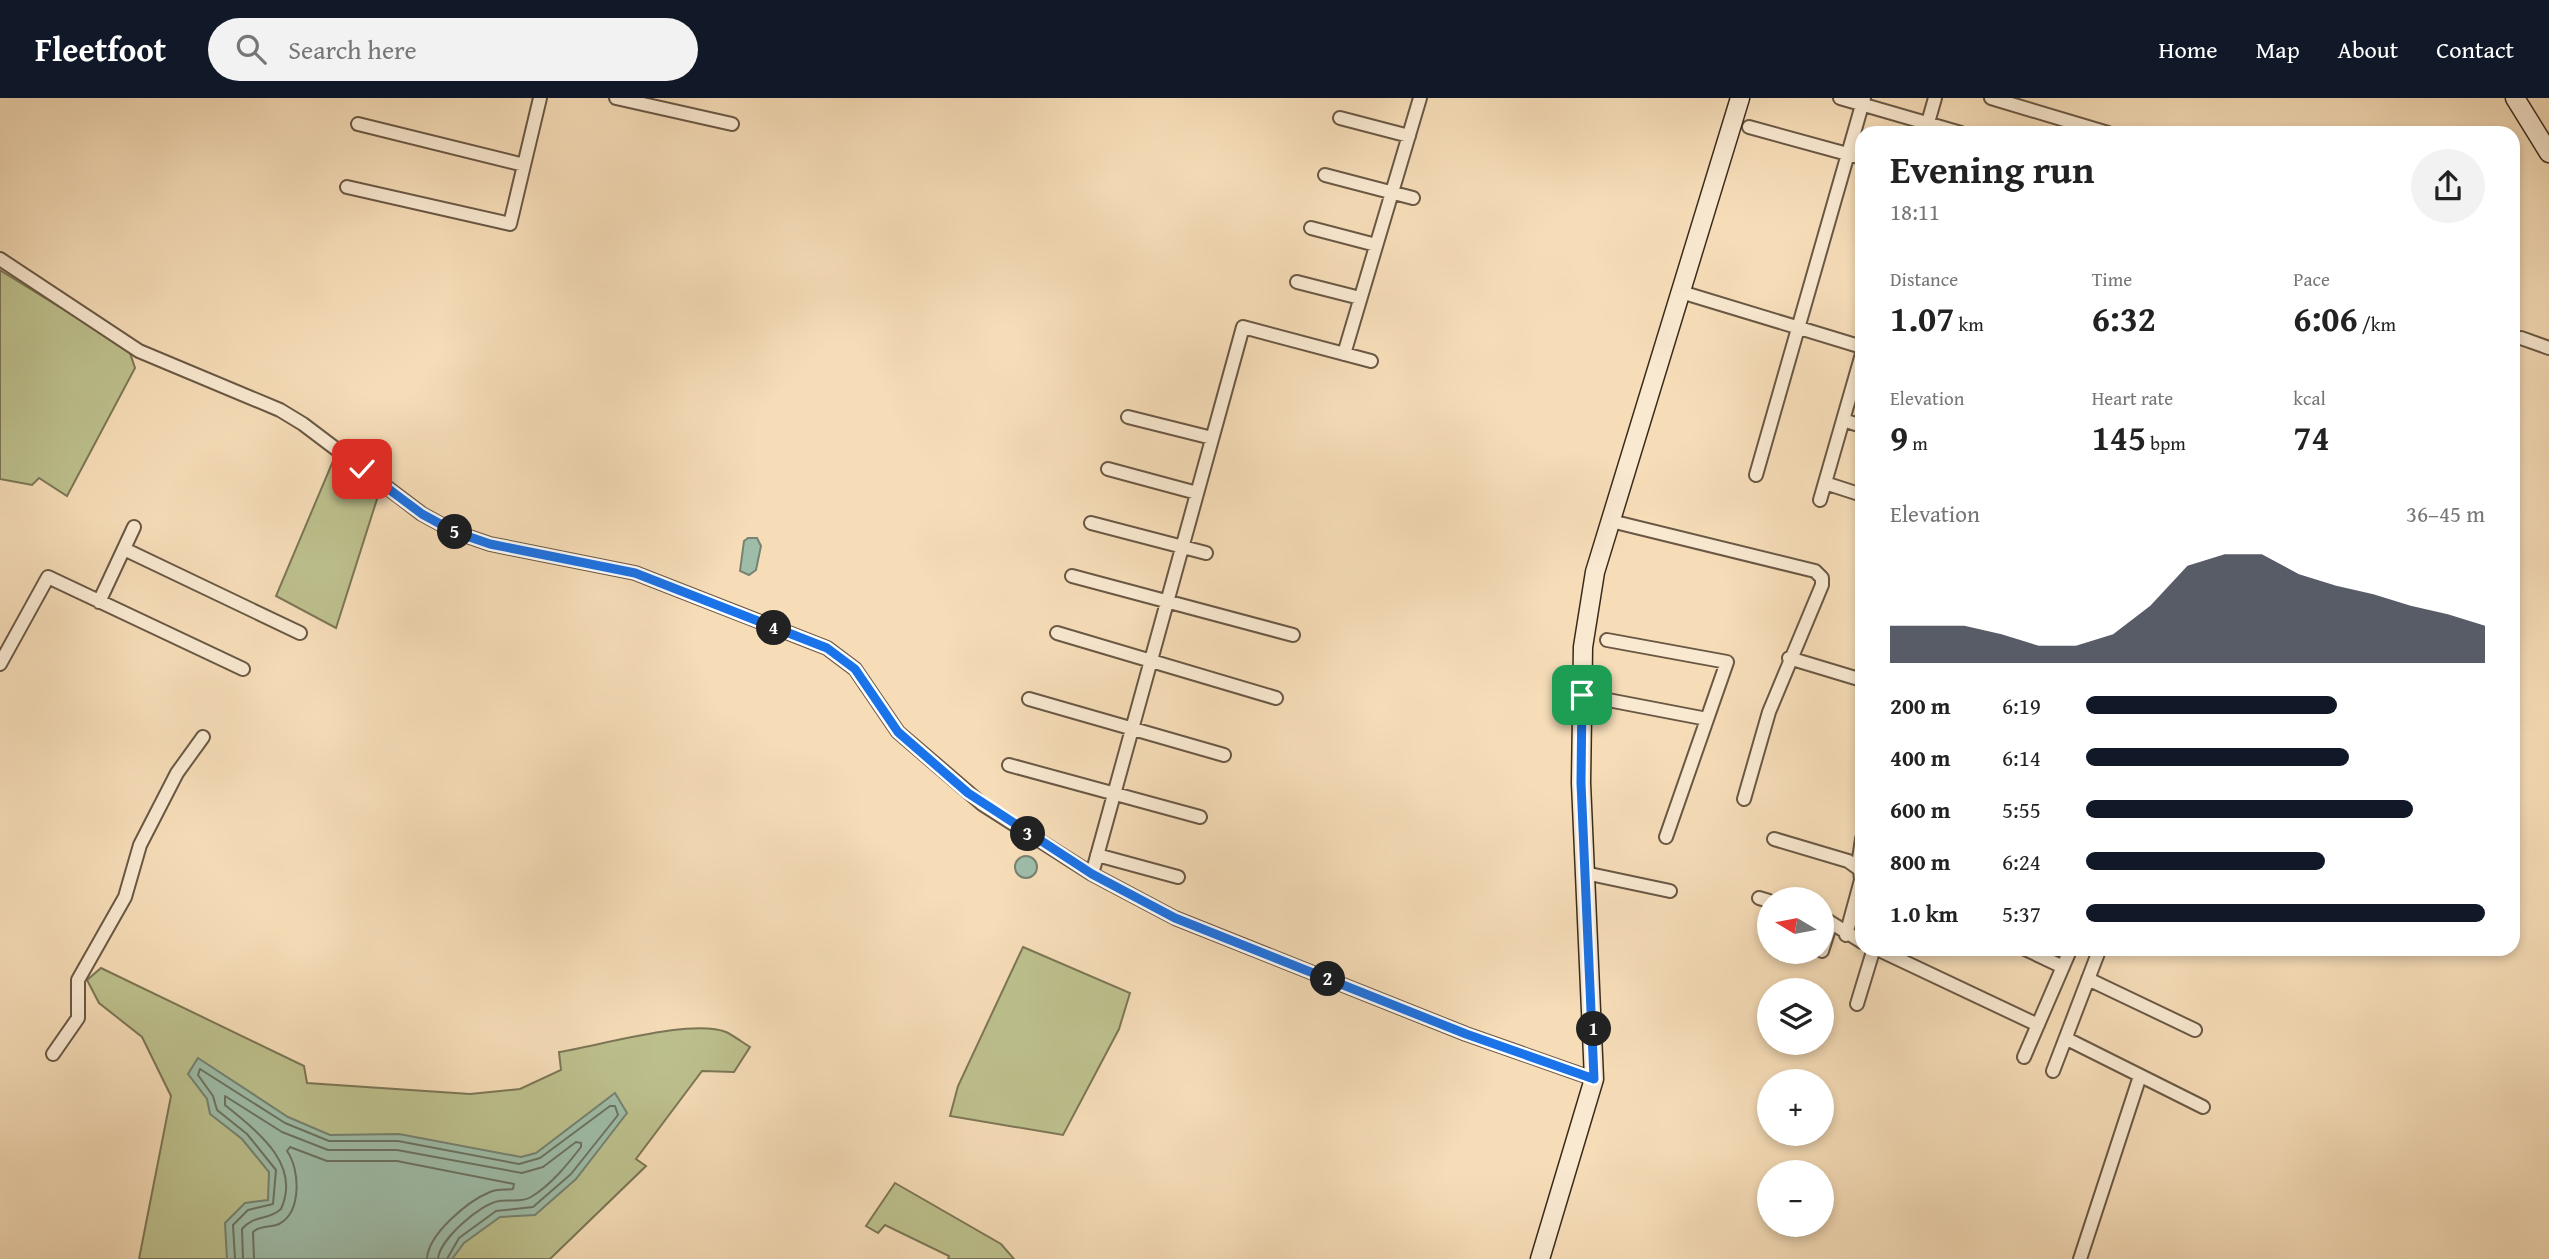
<!DOCTYPE html>
<html lang="en">
<head>
<meta charset="utf-8">
<style>
	body { margin:0; font-family:"Gentium Book Plus",serif; background:#f2f2f2; color:#222; height:100vh; display:flex; flex-direction:column; font-size:26px; white-space:nowrap }
	* { box-sizing:border-box; margin:0 }
	p { font-size:23px; color:#767676 }
	.icon { flex:none; width:38px; height:38px; fill:none; stroke:currentColor; stroke-width:2; stroke-linecap:round; stroke-linejoin:round }
	.map { position:relative; flex:1; overflow:hidden }
	.side { position:absolute; left:1855px; top:28px; width:665px; height:830px; display:flex; flex-direction:column; background:#fff; border-radius:21px; box-shadow:0 4px 10px #0003 }
	.side>* { flex:none }
	.needle { width:46px; rotate:280deg }
	.fabs { position:absolute; left:1757px; top:789px; display:grid; gap:14px }
	.fabs a { display:grid; place-items:center; width:77px; height:77px; border-radius:50%; background:#fff; box-shadow:0 4px 10px #0003; font-size:35px }
	.pin { position:absolute; display:grid; place-items:center; width:60px; height:60px; color:#fff; margin:-30px; border-radius:14px; box-shadow:0 4px 10px #0006 }
	.km { position:absolute; width:35px; height:35px; margin:-18px; border-radius:50%; background:#222; color:#fff; font-size:19px; line-height:35px; text-align:center }
	.round { display:grid; place-items:center; flex:none; width:74px; height:74px; border-radius:37px; background:#f2f2f2 }
	.overview { display:flex; align-items:center; justify-content:space-between; height:119px; padding:0 35px }
	h1 { font-size:38px; font-weight:700; line-height:52px }
	.figures { display:grid; grid-template-columns:repeat(3,1fr); gap:10px; height:119px; padding:7px 35px }
	.figures div { display:grid; align-content:center }
	.figures b { font-size:35px; font-weight:700 }
	.figures small { font-size:19px; font-weight:400 }
	.figures p { font-size:19px }
	.chart { height:196px; padding:14px 35px }
	.chart p { display:flex; justify-content:space-between }
	.chart svg { width:100%; height:126px; margin-top:7px; fill:#111827; opacity:.7 }
	ul { padding:0 35px; list-style:none; font-size:23px }
	li { display:grid; grid-template-columns:112px 84px 1fr; align-items:center; height:52px }
	li i { height:18px; border-radius:9px; background:#111827 }
	header { display:flex; align-items:center; gap:42px; box-sizing:border-box; height:98px; padding:0 35px; background:#111827; color:#fff }
	header strong { font-size:33px }
	nav { display:flex; gap:38px; margin-inline-start:auto; font-size:24px }
	.search { width:490px; height:63px; background:#f2f2f2; display:flex; align-items:center; gap:18px; box-sizing:border-box; padding:0 24px; border-radius:38px; color:#767676; font-size:26px }
	.map>svg:first-child { display:block }
</style>
</head>
<body>
<header>
<strong>Fleetfoot</strong>
<div class="search"><svg class="icon" aria-label="search" viewBox="0 0 24 24"><circle cx="10" cy="10" r="6"/><path d="M15 15l6 6"/></svg>Search here</div>
<nav><a>Home</a><a>Map</a><a>About</a><a>Contact</a></nav>
</header>
<div class="map">
<svg width="2549" height="1161" viewBox="0 0 2549 1161">
	<rect width="100%" height="100%" fill="#f6ddb8"/>
	<filter id="stains"><feTurbulence type="fractalNoise" baseFrequency=".00286" numOctaves="4"/><feColorMatrix values="0 0 0 0 .2 0 0 0 0 .09 0 0 0 0 .02 0 0 0 .5 -.17"/></filter>
	<radialGradient id="worn" r=".72"><stop offset=".6" stop-color="#630" stop-opacity="0"/><stop offset="1" stop-color="#630" stop-opacity=".3"/></radialGradient>
	<path fill="#bdc18e" stroke="#7c7656" stroke-width="2" d="M0,172L129,252L135,270L67,398L39,380L32,387L0,381Z
		M333,363L378,398L336,530L276,498Z
		M1023,849L1130,895L1119,931L1063,1037L950,1018L958,988Z
		M101,870L304,968L307,985L470,996L520,991L561,972L559,954C598,948 693,920 726,934C734,938 742,944 750,949L734,974L702,973L636,1061L646,1068L550,1161H139L171,998L142,939L99,905L87,882Z
		M895,1085L1001,1146L1014,1161H948L949,1158L885,1127L878,1135L866,1128Z"/>
	<path fill="#9ebda9" stroke="#768371" stroke-width="2" d="M748,440H757L761,448L756,472L749,477L740,473L744,443Z
		M1015 769a11 11 0 1 1 22 0a11 11 0 1 1-22 0Z
		M198,960L288,1019L330,1037L399,1036L521,1059L536,1055L615,995L627,1015L576,1081L535,1117L500,1119L464,1145L452,1161H227L225,1125L245,1105L268,1102L269,1074L242,1041L210,1016L207,1001L188,976Z"/>
	<g fill="none" stroke-linecap="round" stroke-linejoin="round">
		<path stroke="#6c7463" stroke-width="2" d="M235,1161L233,1127L248,1112L273,1106L276,1072L247,1036L217,1012L213,998L198,977L200,971L285,1025L329,1043H398L519,1066L540,1060L610,1008H615L618,1017L571,1076L533,1109L496,1113L459,1140L447,1161
			M243,1161L242,1131C255,1116 268,1123 281,1111C302,1065 255,1032 225,1007V998L282,1034L328,1052H397L522,1075L543,1069L576,1044L581,1045V1049C567,1067 551,1087 531,1099C522,1105 509,1101 499,1103C480,1106 439,1142 438,1161
			M254,1161L253,1134C260,1127 270,1130 279,1126C302,1114 300,1071 287,1053L290,1049L327,1063H397L514,1086L513,1091C505,1092 497,1091 490,1094C468,1103 428,1136 427,1161"/>
		<g stroke="#6a5844" stroke-width="16">
			<path id="street" d="M616,0L732,26
				M1840,0L1961,35
				M1991,0L2108,35
				M1340,20L1409,38
				M358,26L524,67
				M1749,29L1862,60
				M1925,35L1935,0
				M1325,77L1413,100
				M347,89L510,126L540,0
				M1311,130L1376,147
				M0,161L139,253L280,312L303,326L422,416L455,434L490,446L635,475L827,550L855,571L898,634L982,706L1092,776L1175,820L1466,936L1594,981
				M1297,184L1360,200
				M1681,194L1862,249
				M2521,240L2549,250
				M1344,256L1420,0
				M1128,319L1212,340
				M1843,322L1862,328
				M1108,371L1197,395
				M1756,377L1864,0
				M1825,385L1862,397
				M1820,402L1862,256
				M1611,423L1815,473L1822,480V487L1769,614L1744,701
				M1091,425L1206,455
				M124,451L300,535
				M1072,478L1293,537
				M99,504L134,429
				M1057,535L1276,600
				M1607,542L1727,564L1666,739
				M1789,560L1862,582
				M0,566L48,479L243,571
				M1582,597L1707,621
				M1029,601L1224,657
				M1009,667L1200,719
				M1774,741L1848,763L1862,773
				M1097,757L1178,779
				M1585,775L1670,793
				M1092,776L1243,229L1371,263
				M1759,800L1769,803
				M1822,819L1862,844
				M1846,837L1861,782L1859,761L1862,741
				M1875,850L2038,927
				M2023,850L2063,869
				M1822,853L1831,825
				M2088,881L2195,932
				M1857,906L1874,850
				M2067,941L2203,1009
				M53,956L78,920V882L125,799L140,747L177,675L203,639
				M2024,959L2071,850
				M2053,973L2100,850
				M2080,1161L2140,978"/>
		</g>
		<g stroke="#3b2b1d" stroke-width="21">
			<path id="secondary" d="M2515,0L2549,55
				M1540,1161L1594,981L1581,685L1583,549L1595,474L1740,0"/>
		</g>
		<use href="#street" stroke="#f9e9d1" stroke-width="12"/>
		<use href="#secondary" stroke="#f9e9d1" stroke-width="18"/>
	</g>
	<g fill="none" stroke-linecap="round" stroke-linejoin="round">
		<g stroke="#fff" stroke-width="14">
			<path id="route" d="M362,371L422,416L455,434L490,446L635,475L827,550L855,571L898,634L968,695L1092,776L1175,820L1466,936L1594,981L1581,685L1582,597"/>
		</g>
		<use href="#route" stroke="#1a73e8" stroke-width="9"/>
	</g>
	<rect width="100%" height="100%" filter="url(#stains)"/>
	<rect width="100%" height="100%" fill="url(#worn)"/>
</svg>
<div class="fabs">
<a><svg class="needle" viewBox="-14 -14 28 28"><path d="M0-13l5 13h-10z" fill="#e53935"/><path d="M0 13l5-13h-10z" fill="#767676"/></svg></a>
<a><svg class="icon" aria-label="layers" viewBox="0 0 24 24"><path d="M12 4l9 5-9 5-9-5zM3 14l9 5 9-5"/></svg></a>
<a>+</a>
<a>−</a>
</div>
<div class="pin" style="left:1582px;top:597px;background:#1e9e55"><svg class="icon" aria-label="arrive" viewBox="0 0 24 24"><path d="M6 21V4h12l-3 4 3 4H6"/></svg></div>
<div class="pin" style="left:362px;top:371px;background:#d93025"><svg class="icon" aria-label="check" viewBox="0 0 24 24"><path d="M5 12l5 5 9-10"/></svg></div>
<b class="km" style="left:1594px;top:931px">1</b>
<b class="km" style="left:1328px;top:881px">2</b>
<b class="km" style="left:1028px;top:736px">3</b>
<b class="km" style="left:774px;top:530px">4</b>
<b class="km" style="left:455px;top:434px">5</b>
<section class="side">
<div class="overview"><div><h1>Evening run</h1><p>18:11</p></div><a class="round"><svg class="icon" aria-label="share" viewBox="0 0 24 24"><path d="M12 15V3M7 8l5-5 5 5M5 13v7h14v-7"/></svg></a></div>
<div class="figures">
<div><p>Distance</p><b>1.07<small> km</small></b></div>
<div><p>Time</p><b>6:32</b></div>
<div><p>Pace</p><b>6:06<small> /km</small></b></div>
</div>
<div class="figures">
<div><p>Elevation</p><b>9<small> m</small></b></div>
<div><p>Heart rate</p><b>145<small> bpm</small></b></div>
<div><p>kcal</p><b>74</b></div>
</div>
<div class="chart"><p><span>Elevation</span>36–45 m</p>
<svg viewBox="0 0 160 44" preserveAspectRatio="none"><path d="M0 44V31L10 31L20 31L30 34L40 38L50 38L60 34L70 24L80 10L90 6L100 6L110 13L120 17L130 20L140 24L150 27L160 31V44z"/></svg>
</div>
<ul>
<li><b>200 m</b>6:19<i style="width:63%"></i></li>
<li><b>400 m</b>6:14<i style="width:66%"></i></li>
<li><b>600 m</b>5:55<i style="width:82%"></i></li>
<li><b>800 m</b>6:24<i style="width:60%"></i></li>
<li><b>1.0 km</b>5:37<i style="width:100%"></i></li>
</ul>
</section>
</div>
</body>
</html>
